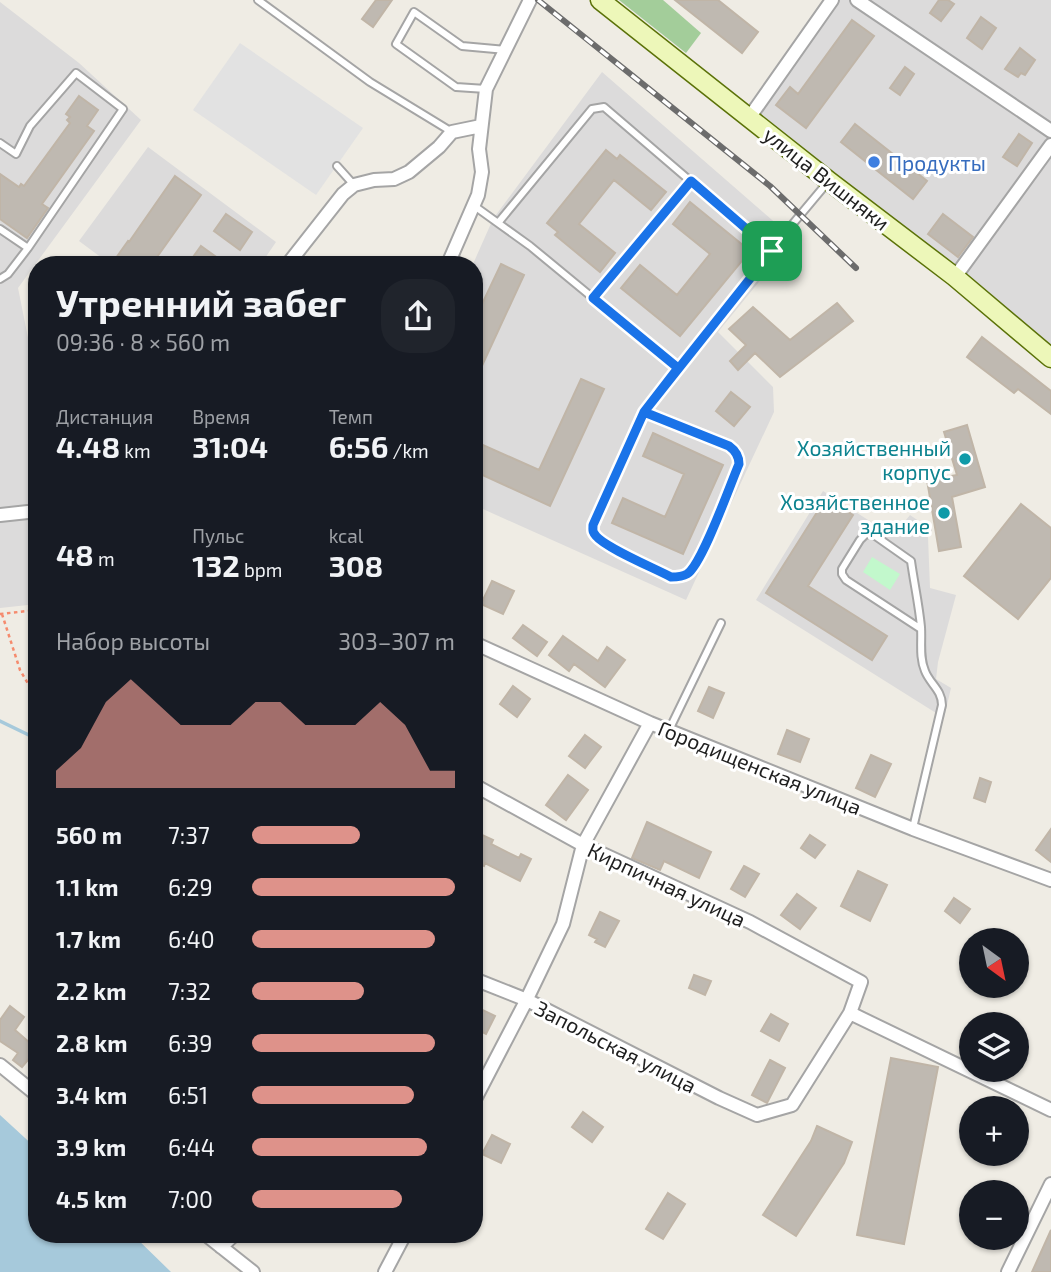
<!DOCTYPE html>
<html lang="ru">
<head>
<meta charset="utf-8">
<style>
	body { margin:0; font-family:"Exo 2",sans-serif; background:#20242c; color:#f1f3f6; height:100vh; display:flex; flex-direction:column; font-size:26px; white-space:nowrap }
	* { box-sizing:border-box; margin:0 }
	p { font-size:23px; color:#9ea1a6 }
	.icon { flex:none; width:38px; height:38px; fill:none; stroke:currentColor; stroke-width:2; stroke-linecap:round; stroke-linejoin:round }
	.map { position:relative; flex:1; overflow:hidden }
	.drawer { position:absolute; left:28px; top:256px; width:455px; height:987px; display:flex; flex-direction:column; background:#171b24; border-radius:28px; box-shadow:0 2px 5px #0004 }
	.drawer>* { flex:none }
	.needle { width:46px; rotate:147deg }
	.buttons { position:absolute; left:959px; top:928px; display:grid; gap:14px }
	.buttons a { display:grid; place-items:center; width:70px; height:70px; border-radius:50%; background:#171b24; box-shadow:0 2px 5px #0004; font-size:35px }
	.pin { position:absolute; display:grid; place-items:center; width:60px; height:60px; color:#fff; margin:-30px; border-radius:14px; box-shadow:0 4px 10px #0006 }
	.round { display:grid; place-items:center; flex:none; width:74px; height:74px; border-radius:28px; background:#20242c }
	.overview { display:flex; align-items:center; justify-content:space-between; height:119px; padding:0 28px }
	h1 { font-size:38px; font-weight:700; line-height:52px }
	.stats { display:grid; grid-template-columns:repeat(3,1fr); gap:10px; height:119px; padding:7px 28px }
	.stats div { display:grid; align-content:center }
	.stats b { font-size:30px; font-weight:700 }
	.stats small { font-size:19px; font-weight:400 }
	.stats p { font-size:19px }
	.chart { height:196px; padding:14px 28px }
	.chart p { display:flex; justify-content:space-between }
	.chart svg { width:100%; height:126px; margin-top:7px; fill:#de928a; opacity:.7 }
	ul { padding:0 28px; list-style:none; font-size:23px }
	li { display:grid; grid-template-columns:112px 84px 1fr; align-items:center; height:52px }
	li i { height:18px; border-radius:9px; background:#de928a }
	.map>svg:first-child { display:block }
</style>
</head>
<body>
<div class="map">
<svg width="1051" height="1272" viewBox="0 0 1051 1272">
	<rect width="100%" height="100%" fill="#efece4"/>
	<path fill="#dcdbdb" d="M832,0H1051V356L755,109Z
		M0,2L79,63L141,120L18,288L37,383V604L0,608Z
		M602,72L794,239L718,332L773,387L774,412L686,600L474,505V264H473L493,219Z
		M148,147L276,242L261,264H110L79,241Z
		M823,491L893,536L910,515L932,530L928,537L930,588L956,595L938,662L936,679L951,688L944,718L756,600Z"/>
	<path fill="#a3cd9a" d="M619,0H663L701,33L686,53Z"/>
	<path fill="#c2f8cc" d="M872,557L900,574L890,590L863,572Z"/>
	<path fill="#e2e2e2" d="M240,43L363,128L316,195L193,110Z"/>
	<path fill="#a6c9db" d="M0,1115L37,1149V1234H132L171,1272H0Z"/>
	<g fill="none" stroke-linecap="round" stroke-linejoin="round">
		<path stroke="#a6c9db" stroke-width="3.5" d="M0,721L37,739"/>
	</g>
	<path fill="#bfb9b1" stroke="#c0b5a7" stroke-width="2" d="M376,0H392L373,27L362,19Z
		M675,0H718L758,32L742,53Z
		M939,0H948L954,4L941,21L930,13Z
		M981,17L996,28L982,49L967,38Z
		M852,20L874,36L806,128L776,105L790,87L798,94Z
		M1020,48L1035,60L1025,75L1021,73L1018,77L1005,69Z
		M905,67L914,74L900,95L890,88Z
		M79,96L98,110L87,126L94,131L42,204L48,208L27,238L0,219V174L19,187L21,184L24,186L70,123L67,120L70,117L66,114Z
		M855,124L927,181L913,199L841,142Z
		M1019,134L1032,143L1017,166L1003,157Z
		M606,150L617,159L620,155L666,192L651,210L614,180L579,224L615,253L600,272L555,235L558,232L547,223Z
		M175,176L201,195L152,264H125L116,258L128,241L129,242Z
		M690,202L750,251L680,336L621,288L640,265L677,295L710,254L673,224Z
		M226,214L252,232L240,250L214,231Z
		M943,214L973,237L958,257L928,234Z
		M201,246L226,264H188Z
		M501,264L524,275L474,383V321Z
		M837,303L853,321L780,377L755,353L738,370L730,361L746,345L729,329L753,307L790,340Z
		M982,337L1051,391V414L1018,389L1014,393L967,357Z
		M581,379L604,389L550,506L474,471V441L539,470Z
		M731,392L750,407L734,426L716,411Z
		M967,425L985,487L952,497L961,547L939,551L927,480L957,475L944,432Z
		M653,433L723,465L683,554L612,523L623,498L665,517L684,474L643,456Z
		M826,498L853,515L808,586L887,636L872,660L766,593Z
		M1021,504L1051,528V578L1018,619L964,576Z
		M492,581L514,591L503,614L481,604Z
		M523,625L547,642L537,656L513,638Z
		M563,636L598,661L607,647L625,660L605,687L574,664L569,671L549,655Z
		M513,686L530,699L517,717L500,704Z
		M709,687L724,693L713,718L698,711Z
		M787,730L809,739L800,762L778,754Z
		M585,735L601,747L585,768L569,756Z
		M871,755L891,764L875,797L856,788Z
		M568,775L588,790L566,820L546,805Z
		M980,778L991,782L985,802L974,798Z
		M647,822L711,852L699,878L664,861L660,870L632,858Z
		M1051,829V862L1036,850Z
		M482,835L493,840L491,844L519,858L521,854L531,859L520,881L485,863L484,866L474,862V837L480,839Z
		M810,835L825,845L815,858L801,848Z
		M744,866L759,874L745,897L731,889Z
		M858,871L887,885L870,921L841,906Z
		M797,894L816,908L800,929L781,915Z
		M954,898L970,909L960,923L945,911Z
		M600,912L619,921L605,947L595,942L597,939L589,935Z
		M694,975L711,981L705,995L689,988Z
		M10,1006L24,1017L15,1030L37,1049L22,1067L13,1060L18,1053L0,1041V1020Z
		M474,1006L495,1016L486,1034L474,1028Z
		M771,1014L788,1024L779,1041L761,1031Z
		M891,1058L938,1067L904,1244L857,1235Z
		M770,1060L785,1068L767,1103L752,1095Z
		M583,1112L603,1127L592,1142L572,1127Z
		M817,1126L852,1142L844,1163L796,1236L763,1215L811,1141Z
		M492,1135L510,1144L501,1163L482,1154Z
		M668,1193L685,1204L663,1239L646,1229Z
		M1051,1230V1272H1032Z"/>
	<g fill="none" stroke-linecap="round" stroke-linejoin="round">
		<g stroke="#a5a5a5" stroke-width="10">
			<path id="lane" d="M258,0L370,82L452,132
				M486,89L456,87L396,44L414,12L462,46L506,50
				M0,143L16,154L30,126L76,73L123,109L28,248L8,274L0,279
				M337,166L354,185
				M473,205L498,223
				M0,229L28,248
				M593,298L691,181
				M678,368L530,246L498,223L592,109L604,107L772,251
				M644,412L593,525C593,530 592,531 596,536C606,548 654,568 671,577C676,577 682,577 687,574C702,565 730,485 739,464C739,456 736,451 729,446L644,412L772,251L786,232L827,183
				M669,730L721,623
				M913,828L942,705C942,690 930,684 925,671C919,657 922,642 921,627C919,605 914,583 911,561L874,535L866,534L860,540L842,569V574L846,580L921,629"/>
		</g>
		<g stroke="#a5a5a5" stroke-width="16">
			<path id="street" d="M857,0L1051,131
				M749,118L832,0
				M288,264L343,194L354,185L374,180L394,179L409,172L439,147L452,132L481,126
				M448,264L478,195L482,172L479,149L486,89L530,0
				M955,277L1051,145
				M0,515L37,511
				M474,643L650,723L913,829L1051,880
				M474,785L583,845L750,922L861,982L850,1013L1051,1110
				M474,979L527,1000L719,1098L757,1115L792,1105L850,1013
				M0,1065L37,1095
				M474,1101L524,1005L563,924L583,845L650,723
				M205,1234L253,1272
				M221,1247L235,1234
				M385,1272L405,1234
				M1008,1272L1051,1184"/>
		</g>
		<g stroke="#5b7208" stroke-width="21">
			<path id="secondary" d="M600,0L829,181L955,277L1051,358"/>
		</g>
		<path stroke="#f58b6e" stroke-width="2.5" stroke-dasharray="3.5 3.5" stroke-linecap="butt" d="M0,614L37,610
			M2,614L20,670L37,699"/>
		<use href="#lane" stroke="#fff" stroke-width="6"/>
		<use href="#street" stroke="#fff" stroke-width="12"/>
		<use href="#secondary" stroke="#edf7b9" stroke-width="18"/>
		<g stroke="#6c6c6c" stroke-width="6">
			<path id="rail" d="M538,0L770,186L856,268"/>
		</g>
		<use href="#rail" stroke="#fff" stroke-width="3.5" stroke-dasharray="10" stroke-linecap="butt"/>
	</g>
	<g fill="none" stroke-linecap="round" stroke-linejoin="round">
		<g stroke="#fff" stroke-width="14">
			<path id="route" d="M772,251L691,181L593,298L678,368L644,412L593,525C593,531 592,531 596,536C606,548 654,568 671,577C676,577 682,577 687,574C702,565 730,485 739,464C739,456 736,451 729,446L644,412L772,251"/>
		</g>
		<use href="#route" stroke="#1a73e8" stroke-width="9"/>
	</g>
	<circle fill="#3f7fe0" stroke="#fff" stroke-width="2.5" cx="874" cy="162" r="7"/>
	<g fill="#0f9aa8" stroke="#fff" stroke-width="2.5">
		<circle cx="965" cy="459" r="7"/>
		<circle cx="944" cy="513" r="7"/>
	</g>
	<g text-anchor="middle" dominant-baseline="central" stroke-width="6" stroke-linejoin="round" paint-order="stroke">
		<g font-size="21" fill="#366cbe" stroke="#fff" text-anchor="start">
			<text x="888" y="162">Продукты</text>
		</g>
		<g font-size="21" fill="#1e1e1e" stroke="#fff">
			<text transform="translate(827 178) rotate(38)">улица Вишняки</text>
			<text transform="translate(760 767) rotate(22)">Городищенская улица</text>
			<text transform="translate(667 884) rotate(25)">Кирпичная улица</text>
			<text transform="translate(616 1046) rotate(27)">Запольская улица</text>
		</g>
		<g font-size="21" fill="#0d838f" stroke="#fff" text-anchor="end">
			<text x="951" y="447">Хозяйственный<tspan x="951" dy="24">корпус</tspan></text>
			<text x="930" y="501">Хозяйственное<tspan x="930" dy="24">здание</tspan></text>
		</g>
	</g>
</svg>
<div class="buttons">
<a><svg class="needle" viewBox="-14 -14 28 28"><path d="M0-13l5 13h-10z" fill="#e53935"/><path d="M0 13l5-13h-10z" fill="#9ea1a6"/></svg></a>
<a><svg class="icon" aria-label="layers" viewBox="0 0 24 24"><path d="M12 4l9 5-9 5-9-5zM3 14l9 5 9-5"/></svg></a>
<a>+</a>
<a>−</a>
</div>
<div class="pin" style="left:772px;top:251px;background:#1e9e55"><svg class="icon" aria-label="arrive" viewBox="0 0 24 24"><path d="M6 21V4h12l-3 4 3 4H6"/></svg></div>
<section class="drawer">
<div class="overview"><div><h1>Утренний забег</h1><p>09:36 · 8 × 560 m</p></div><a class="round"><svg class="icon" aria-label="share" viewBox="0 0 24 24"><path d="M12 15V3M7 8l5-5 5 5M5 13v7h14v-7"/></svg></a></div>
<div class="stats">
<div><p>Дистанция</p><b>4.48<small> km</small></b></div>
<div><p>Время</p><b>31:04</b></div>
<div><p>Темп</p><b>6:56<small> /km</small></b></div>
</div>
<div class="stats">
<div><b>48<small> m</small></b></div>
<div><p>Пульс</p><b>132<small> bpm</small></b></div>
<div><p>kcal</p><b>308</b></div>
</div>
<div class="chart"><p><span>Набор высоты</span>303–307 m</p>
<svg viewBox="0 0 160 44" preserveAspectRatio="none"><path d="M0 44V38L10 30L20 14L30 6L40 14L50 22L60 22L70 22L80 14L90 14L100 22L110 22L120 22L130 14L140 22L150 38L160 38V44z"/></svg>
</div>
<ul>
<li><b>560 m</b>7:37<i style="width:53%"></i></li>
<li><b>1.1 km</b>6:29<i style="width:100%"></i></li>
<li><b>1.7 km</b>6:40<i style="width:90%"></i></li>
<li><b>2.2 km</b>7:32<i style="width:55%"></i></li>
<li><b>2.8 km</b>6:39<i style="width:90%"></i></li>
<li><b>3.4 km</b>6:51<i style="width:80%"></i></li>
<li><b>3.9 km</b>6:44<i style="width:86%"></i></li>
<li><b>4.5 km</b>7:00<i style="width:74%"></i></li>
</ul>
</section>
</div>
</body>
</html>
